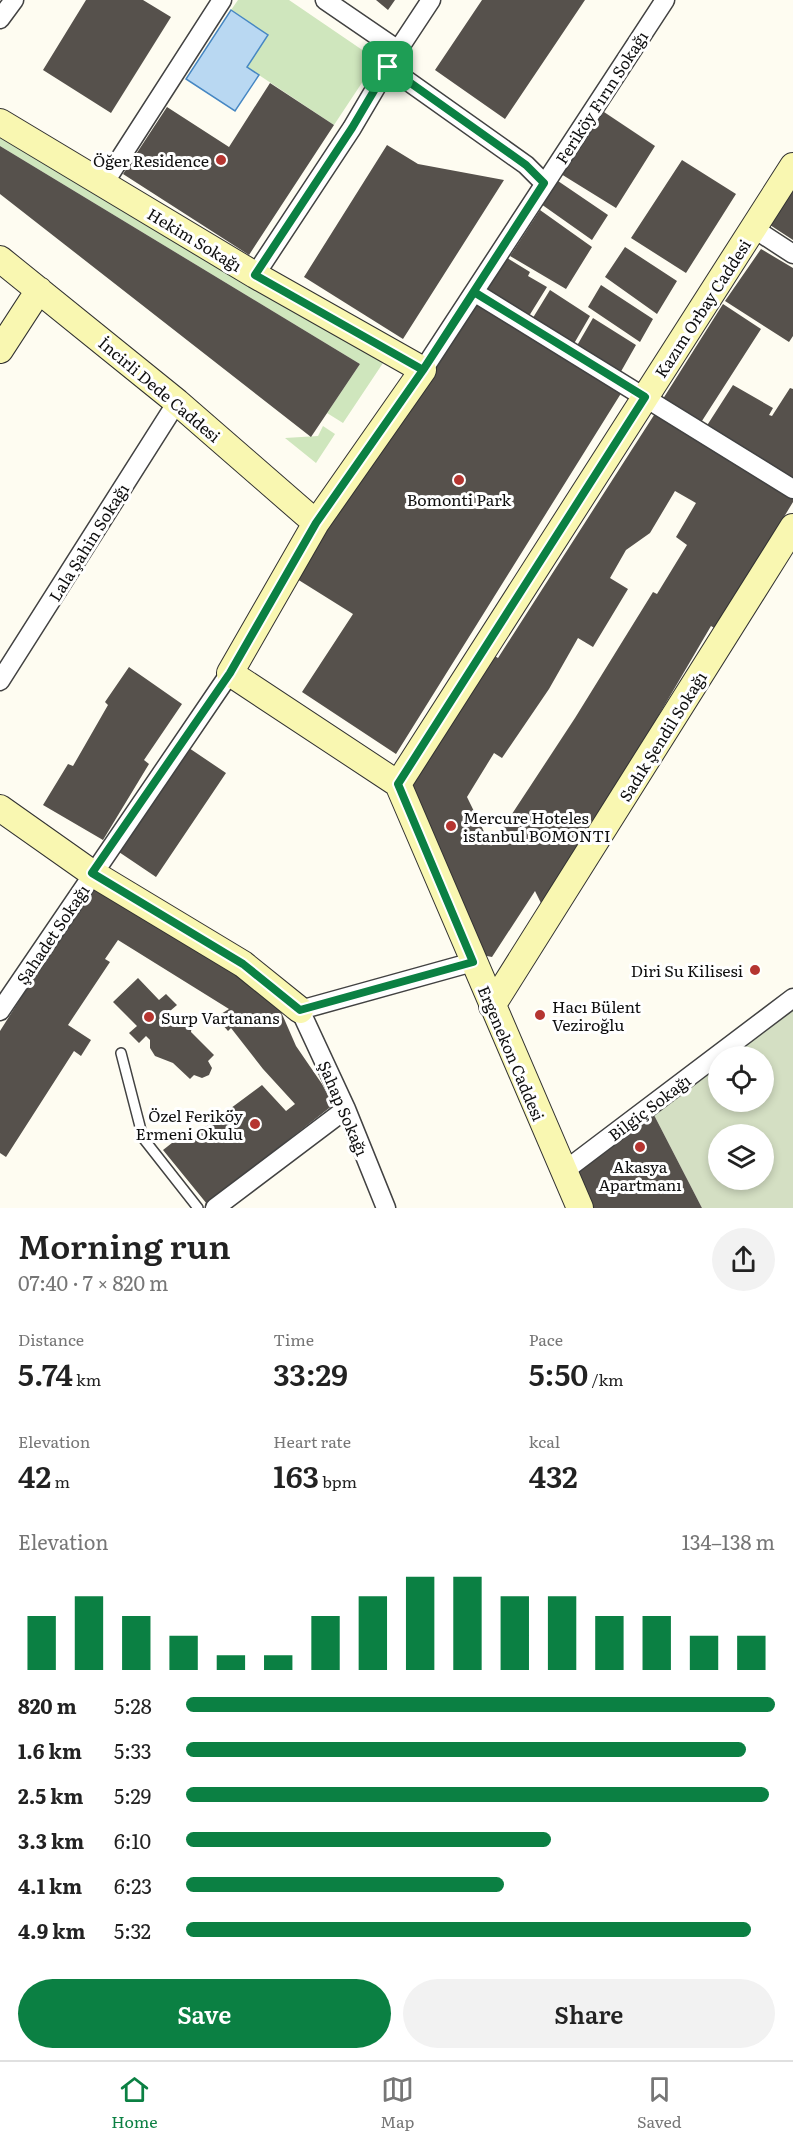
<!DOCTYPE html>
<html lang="en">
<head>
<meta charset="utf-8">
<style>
	body { margin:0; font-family:Literata,serif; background:#f2f2f2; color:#222; height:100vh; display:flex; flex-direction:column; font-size:22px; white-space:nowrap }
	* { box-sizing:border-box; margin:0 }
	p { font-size:20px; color:#767676 }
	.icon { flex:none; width:33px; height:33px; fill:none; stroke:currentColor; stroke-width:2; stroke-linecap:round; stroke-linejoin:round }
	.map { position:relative; height:1208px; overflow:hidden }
	.side { display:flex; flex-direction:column; background:#fff; flex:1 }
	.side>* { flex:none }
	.controls { position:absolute; left:708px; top:1046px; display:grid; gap:12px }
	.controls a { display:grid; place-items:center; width:66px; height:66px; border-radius:50%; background:#fff; box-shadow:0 3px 9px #0003; font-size:30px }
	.pin { position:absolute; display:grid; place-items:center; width:51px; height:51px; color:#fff; margin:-26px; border-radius:12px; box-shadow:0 3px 9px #0006 }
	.round { display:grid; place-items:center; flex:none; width:63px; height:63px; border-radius:32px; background:#f2f2f2 }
	.head { display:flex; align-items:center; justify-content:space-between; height:102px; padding:0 18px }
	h1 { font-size:33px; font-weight:600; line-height:45px }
	.metrics { display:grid; grid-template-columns:repeat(3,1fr); gap:9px; height:102px; padding:6px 18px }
	.metrics div { display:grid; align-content:center }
	.metrics b { font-size:30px; font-weight:600 }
	.metrics small { font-size:16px; font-weight:400 }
	.metrics p { font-size:16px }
	.chart { height:168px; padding:12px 18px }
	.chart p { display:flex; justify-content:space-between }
	.chart svg { width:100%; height:108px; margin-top:6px; stroke:#0b8043; stroke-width:6 }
	.primary-button { display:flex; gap:12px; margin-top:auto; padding:12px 18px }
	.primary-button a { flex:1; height:69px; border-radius:36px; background:#0b8043; color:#fff; font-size:24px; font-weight:600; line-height:69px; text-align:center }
	.primary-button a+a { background:#f2f2f2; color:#222 }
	ul { padding:0 18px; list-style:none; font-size:20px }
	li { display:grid; grid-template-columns:96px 72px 1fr; align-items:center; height:45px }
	li i { height:15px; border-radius:8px; background:#0b8043 }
	.tabs { display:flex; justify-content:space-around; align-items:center; height:84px; border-top:2px solid #e0e0e0; background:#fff; font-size:16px; color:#767676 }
	.tabs a { display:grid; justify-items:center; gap:3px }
	.tabs .current { color:#0b8043 }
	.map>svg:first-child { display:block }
</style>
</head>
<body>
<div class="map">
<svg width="793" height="1208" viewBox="0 0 793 1208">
	<rect width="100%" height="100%" fill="#fefcf1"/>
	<path fill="#cfe6bd" d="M238,0H289L377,60L334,125L247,67L268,35L231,10Z
		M0,125L383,363L343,423L327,413L360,364L0,146Z
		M323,426L335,434L316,463L285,438L318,436Z"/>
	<path fill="#d4dfc3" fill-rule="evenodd" d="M793,1007V1208H702L654,1115L718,1065V1101H764V1056H730ZM718,1134H764V1179H718Z"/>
	<path fill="#b9d8f2" stroke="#4687c3" stroke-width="1.5" d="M231,10L268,35L247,67L259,75L235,111L186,79Z"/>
	<path fill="#56514c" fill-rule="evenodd" d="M86,0H143L171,17L111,113L43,70Z
		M376,0H395L388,10Z
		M482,0H585L505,119L435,70Z
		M270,83L334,125L249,255L123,174L167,107L229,147Z
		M604,112L655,146L616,208L561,174Z
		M387,145L418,164L504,180L403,339L304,277Z
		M0,146L360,364L311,437L0,194Z
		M682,160L736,194L686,273L631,238Z
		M558,181L608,215L592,240L541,204Z
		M793,188V240L770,225Z
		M540,210L592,247L566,289L510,256Z
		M625,247L677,281L657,314L605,277Z
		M761,249L793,268V336L789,342L725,301Z
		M504,256L530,272L528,276L547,287L529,316L484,288Z
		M601,285L653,319L640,342L588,307Z
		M550,290L590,316L572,347L531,321Z
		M475,294L625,387L396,754L302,692L353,614L289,574Z
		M723,304L761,329L700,424L661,402Z
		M593,318L636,345L619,375L575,349Z
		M733,385L773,408L769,415L772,416L790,388L793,389V483L706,427Z
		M656,412L793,495V502L716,629L711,626L636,754L542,905L535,891L492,957L477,954L410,785L493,655L498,658ZM675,491L696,503L676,537L687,545L657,594L653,592L575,718L491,846L467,797L494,753L502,758L549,689L578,638L593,647L628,589L610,578L626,550L650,533Z
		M129,667L182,704L144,760L149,764L103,840L43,805L68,764L73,766L108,705L105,702Z
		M186,746L226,773L156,877L116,850Z
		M96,879L275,998L296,1046L322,1084L333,1105L207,1204L163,1150L191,1128L196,1134L262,1085L286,1111L295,1104L263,1069L231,1028L228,1031L216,1017L229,1009L118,940L105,959L110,962L68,1025L91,1040L81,1056L74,1051L6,1157L0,1153V1031Z
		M138,978L159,1000L166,994L177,1005L170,1011L174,1015L181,1014L188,1018L192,1025L191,1032L214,1055L208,1061L212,1068L209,1075L202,1078L194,1075L190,1079L173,1063L155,1056L150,1048V1040L146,1036L139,1043L129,1033L137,1026L113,1002Z
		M654,1115L702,1208H581L568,1179Z"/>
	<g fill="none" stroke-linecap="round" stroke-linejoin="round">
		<g stroke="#424242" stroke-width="12">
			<path id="lane" d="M121,1053L143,1138L198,1208"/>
		</g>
		<g stroke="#424242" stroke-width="21">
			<path id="street" d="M325,0L398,50
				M0,19L14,0
				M388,67L526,165L544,183
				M103,185L222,0
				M753,228L793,254
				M255,275L352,128L398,50L431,0
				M474,292L793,489
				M423,370L665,0
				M0,681L177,402
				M0,1011L230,673
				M563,1172L793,998
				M215,1208L346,1109
				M386,1208L346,1109L300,1010L473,962"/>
		</g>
		<g stroke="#313131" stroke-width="28">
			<path id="secondary" d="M0,122L255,275L423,370L316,523L230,673L398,784L580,1208
				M0,259L177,402L316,523
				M0,350L39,290
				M398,784L793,166
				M0,808L92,873L243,964L300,1010
				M492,1006L793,527"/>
		</g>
		<use href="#lane" stroke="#fff" stroke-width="9"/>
		<use href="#street" stroke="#fff" stroke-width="18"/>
		<use href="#secondary" stroke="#f9f7b1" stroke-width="26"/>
	</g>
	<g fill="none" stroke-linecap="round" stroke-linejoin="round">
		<g stroke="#fff" stroke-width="12">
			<path id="route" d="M388,67L526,165L544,183L423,370L316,523L230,673L92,873L243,964L300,1010L473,962L398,784L645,397L474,292L423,370L255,275L352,128L388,67"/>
		</g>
		<use href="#route" stroke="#0b8043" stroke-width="8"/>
	</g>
	<g fill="#b53530" stroke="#fff" stroke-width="2">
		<circle cx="221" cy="160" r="6"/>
		<circle cx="459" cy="480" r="6"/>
		<circle cx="451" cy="826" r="6"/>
		<circle cx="755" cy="970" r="6"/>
		<circle cx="540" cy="1015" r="6"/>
		<circle cx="149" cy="1017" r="6"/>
		<circle cx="255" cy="1124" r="6"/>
		<circle cx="640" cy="1147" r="6"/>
	</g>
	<g text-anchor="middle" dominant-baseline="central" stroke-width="6" stroke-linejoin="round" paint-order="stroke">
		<g font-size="16" fill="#0f0f0f" stroke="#fff">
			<text transform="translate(601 97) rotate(-57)">Feriköy Fırın Sokağı</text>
			<text transform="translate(195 239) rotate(31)">Hekim Sokağı</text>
			<text transform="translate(702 308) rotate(-57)">Kazım Orbay Caddesi</text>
			<text transform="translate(160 389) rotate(40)">İncirli Dede Caddesi</text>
			<text transform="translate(88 542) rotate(-58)">Lala Şahin Sokağı</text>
			<text transform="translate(662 736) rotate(-58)">Sadık Şendil Sokağı</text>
			<text transform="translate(52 934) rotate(-56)">Şahadet Sokağı</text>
			<text transform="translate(512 1053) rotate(67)">Ergenekon Caddesi</text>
			<text transform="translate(649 1107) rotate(-37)">Bilgiç Sokağı</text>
			<text transform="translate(344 1108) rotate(67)">Şahap Sokağı</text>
		</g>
		<g font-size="16" fill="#0f0f0f" stroke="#fff" text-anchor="end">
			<text x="209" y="160">Öğer Residence</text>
			<text x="459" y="499" text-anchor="middle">Bomonti Park</text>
			<text x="463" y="817" text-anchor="start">Mercure Hoteles<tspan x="463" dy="18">istanbul BOMONTI</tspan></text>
			<text x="743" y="970">Diri Su Kilisesi</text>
			<text x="552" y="1006" text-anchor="start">Hacı Bülent<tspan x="552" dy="18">Veziroğlu</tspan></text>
			<text x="161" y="1017" text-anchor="start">Surp Vartanans</text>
			<text x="243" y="1115">Özel Feriköy<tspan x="243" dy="18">Ermeni Okulu</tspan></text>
			<text x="640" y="1166" text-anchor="middle">Akasya<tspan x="640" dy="18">Apartmanı</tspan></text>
		</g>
	</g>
</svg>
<div class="controls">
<a><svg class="icon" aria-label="locate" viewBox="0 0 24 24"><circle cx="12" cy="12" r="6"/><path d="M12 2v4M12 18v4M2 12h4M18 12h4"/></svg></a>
<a><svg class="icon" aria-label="layers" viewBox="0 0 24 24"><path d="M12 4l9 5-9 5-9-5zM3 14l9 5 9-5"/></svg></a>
</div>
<div class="pin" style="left:388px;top:67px;background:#1e9e55"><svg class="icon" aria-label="arrive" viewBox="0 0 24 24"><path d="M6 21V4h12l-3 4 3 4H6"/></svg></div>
</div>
<section class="side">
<div class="head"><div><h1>Morning run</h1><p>07:40 · 7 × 820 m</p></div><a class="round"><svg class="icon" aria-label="share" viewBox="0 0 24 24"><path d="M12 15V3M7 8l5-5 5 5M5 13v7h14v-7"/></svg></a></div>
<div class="metrics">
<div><p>Distance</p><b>5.74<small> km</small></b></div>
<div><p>Time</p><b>33:29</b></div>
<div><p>Pace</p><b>5:50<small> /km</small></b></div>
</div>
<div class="metrics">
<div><p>Elevation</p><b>42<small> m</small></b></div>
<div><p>Heart rate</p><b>163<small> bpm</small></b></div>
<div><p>kcal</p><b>432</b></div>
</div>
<div class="chart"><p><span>Elevation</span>134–138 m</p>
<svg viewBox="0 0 160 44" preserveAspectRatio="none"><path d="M5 44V22M15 44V14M25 44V22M35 44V30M45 44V38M55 44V38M65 44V22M75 44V14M85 44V6M95 44V6M105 44V14M115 44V14M125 44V22M135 44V22M145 44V30M155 44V30"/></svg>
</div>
<ul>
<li><b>820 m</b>5:28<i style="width:100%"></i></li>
<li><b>1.6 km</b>5:33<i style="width:95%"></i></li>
<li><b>2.5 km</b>5:29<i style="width:99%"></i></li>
<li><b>3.3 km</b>6:10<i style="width:62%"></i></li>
<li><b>4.1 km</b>6:23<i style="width:54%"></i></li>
<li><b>4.9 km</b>5:32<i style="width:96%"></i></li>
</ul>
<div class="primary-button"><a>Save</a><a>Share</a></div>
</section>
<nav class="tabs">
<a class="current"><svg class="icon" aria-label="home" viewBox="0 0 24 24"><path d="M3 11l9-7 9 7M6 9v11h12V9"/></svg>Home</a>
<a><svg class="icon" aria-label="map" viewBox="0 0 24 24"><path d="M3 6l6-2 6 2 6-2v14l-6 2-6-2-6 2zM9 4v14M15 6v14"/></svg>Map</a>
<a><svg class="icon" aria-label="saved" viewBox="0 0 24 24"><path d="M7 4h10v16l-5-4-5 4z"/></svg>Saved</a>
</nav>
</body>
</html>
